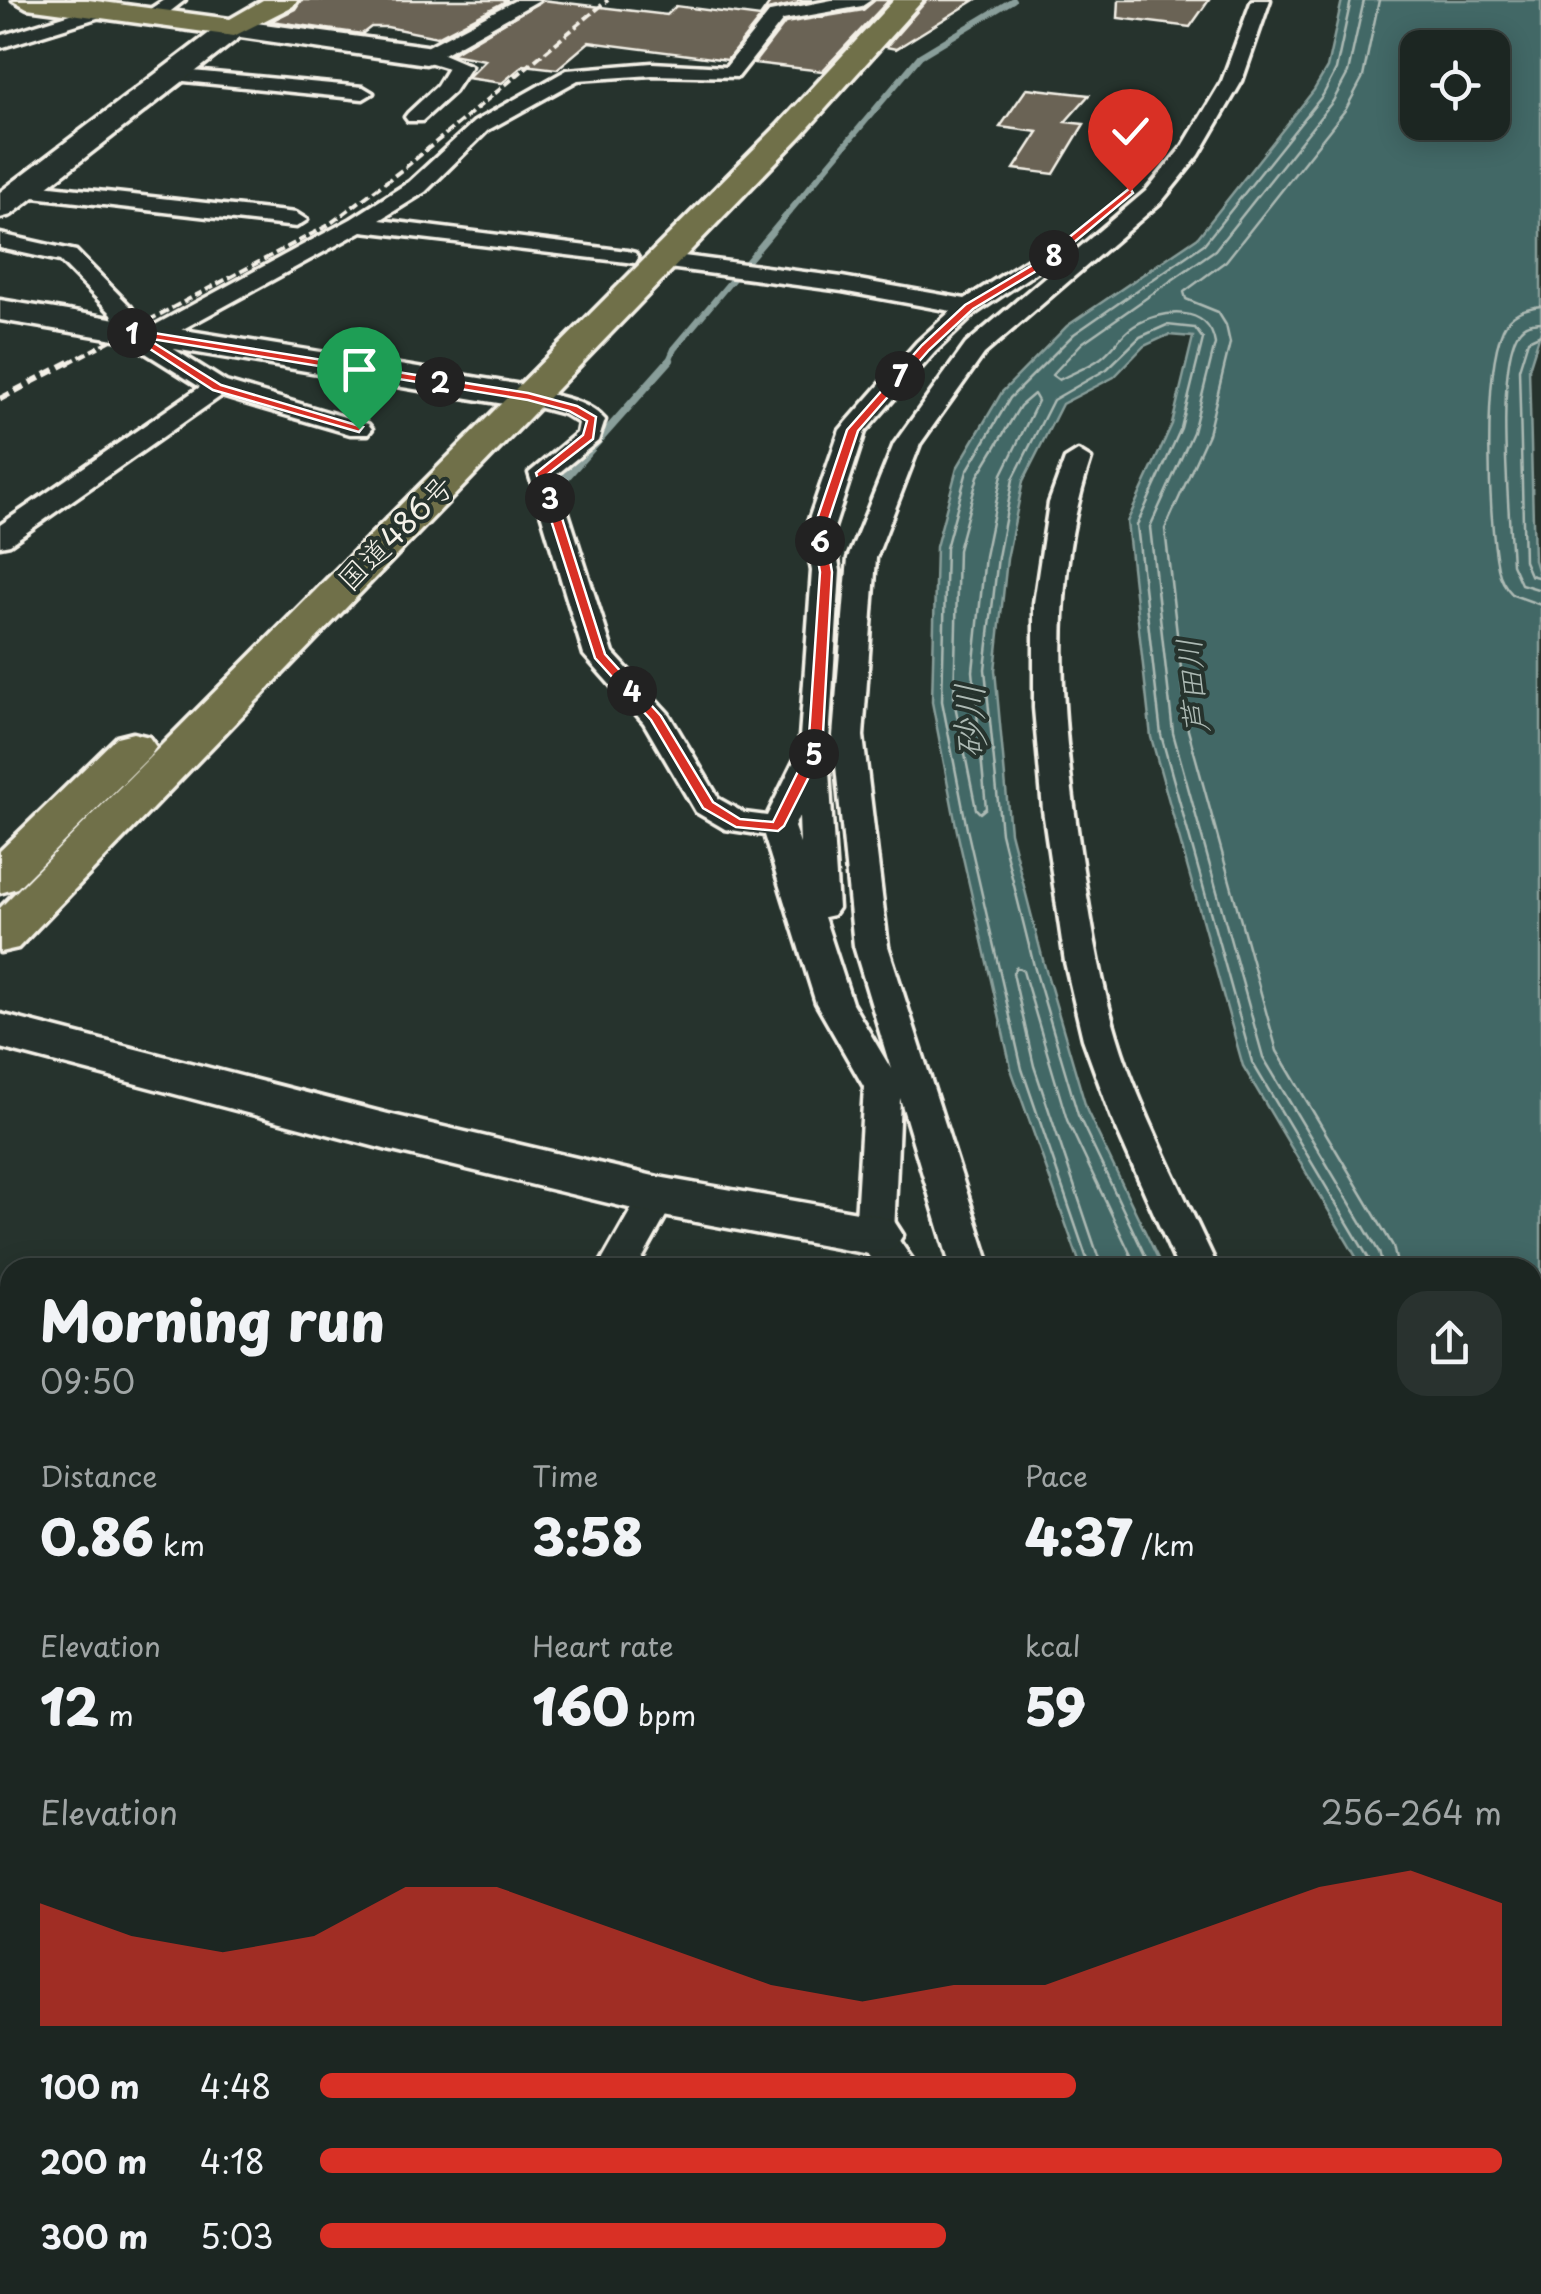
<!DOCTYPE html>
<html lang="en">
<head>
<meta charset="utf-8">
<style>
	body { margin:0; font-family:"Playpen Sans","Klee One",sans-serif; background:#29322f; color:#f1f3f6; height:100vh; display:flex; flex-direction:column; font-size:38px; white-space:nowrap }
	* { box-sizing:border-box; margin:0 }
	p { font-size:32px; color:#a0a5a5 }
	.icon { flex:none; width:55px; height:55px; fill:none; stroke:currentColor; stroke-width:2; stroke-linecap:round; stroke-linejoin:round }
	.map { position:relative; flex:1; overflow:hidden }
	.drawer { position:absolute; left:0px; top:1258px; width:1542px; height:1038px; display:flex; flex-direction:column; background:#1c2622; border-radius:30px 30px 0 0; box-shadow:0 5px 25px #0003,0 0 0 2px #3a4340 }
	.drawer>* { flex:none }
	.tools { position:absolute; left:1400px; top:30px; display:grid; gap:20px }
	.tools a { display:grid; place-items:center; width:110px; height:110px; border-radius:20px; background:#1c2622; box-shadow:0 5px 25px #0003,0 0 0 2px #3a4340; font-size:50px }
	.pin { position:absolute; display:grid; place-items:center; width:85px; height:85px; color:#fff; margin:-102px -42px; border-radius:50% 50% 50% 0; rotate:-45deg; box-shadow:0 0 10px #0007 }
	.pin .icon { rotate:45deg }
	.km { position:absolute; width:50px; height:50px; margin:-25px; border-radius:50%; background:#222; color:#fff; font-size:28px; line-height:50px; text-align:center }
	.round { display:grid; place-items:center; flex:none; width:105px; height:105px; border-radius:30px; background:#29322f }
	.headline { display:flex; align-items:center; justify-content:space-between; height:170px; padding:0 40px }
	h1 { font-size:55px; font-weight:800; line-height:75px }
	.metrics { display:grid; grid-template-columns:repeat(3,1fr); gap:15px; height:170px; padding:10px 40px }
	.metrics div { display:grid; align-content:center }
	.metrics b { font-size:50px; font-weight:800 }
	.metrics small { font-size:28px; font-weight:400 }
	.metrics p { font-size:28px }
	.chart { height:280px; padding:20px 40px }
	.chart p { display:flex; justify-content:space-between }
	.chart svg { width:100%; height:180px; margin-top:10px; fill:#d93025; opacity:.7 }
	ul { padding:0 40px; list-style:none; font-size:32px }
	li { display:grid; grid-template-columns:160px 120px 1fr; align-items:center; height:75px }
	li i { height:25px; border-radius:12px; background:#d93025 }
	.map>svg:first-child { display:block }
</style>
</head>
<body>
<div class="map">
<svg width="1541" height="2294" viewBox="0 0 1541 2294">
	<rect width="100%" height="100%" fill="#26332d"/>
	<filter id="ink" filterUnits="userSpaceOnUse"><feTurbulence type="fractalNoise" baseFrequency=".01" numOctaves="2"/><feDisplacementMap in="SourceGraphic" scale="20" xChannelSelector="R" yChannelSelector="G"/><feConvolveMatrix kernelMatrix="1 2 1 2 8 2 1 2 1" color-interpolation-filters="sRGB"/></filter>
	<g filter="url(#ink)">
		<path fill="#59745a" stroke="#a6b2a1" stroke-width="2.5" d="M1533,2197H1541V2294H1208L1207,2285H1532Z"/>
		<path fill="#426766" stroke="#899e9a" stroke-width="2.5" fill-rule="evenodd" d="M1342,0H1541V330L1529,368L1534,560L1541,583V1540L1532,1529V1268L1362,1267L1243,1066L1151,737L1127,522L1172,424L1193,337L1168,335L1144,346L1114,377L1062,404L1023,481L1007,559L995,670L1010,832L1044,964L1087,1111L1162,1267H1081L1012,1072L957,831L932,702L936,547L957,468L1002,392L1067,326L1198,237L1314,90L1327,68ZM1418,48H1492V122H1418Z"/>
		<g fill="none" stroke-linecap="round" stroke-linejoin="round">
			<path stroke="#adbab4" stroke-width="2.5" d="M1364,0L1348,73L1333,101L1215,250L1082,343L1052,375L1059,380C1072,373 1089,367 1101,358C1113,349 1121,334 1134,326C1161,309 1209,304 1215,344L1193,432L1150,527L1173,733L1263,1057L1379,1252L1383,1268
				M1379,0L1363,77L1346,109L1226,261L1184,292L1186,299L1218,312L1226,325L1230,343L1208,434L1165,529L1188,730L1277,1051L1393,1246L1398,1268
				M1541,306C1525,308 1510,313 1503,329C1483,374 1488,518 1498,568C1500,579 1506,588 1513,595L1541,605
				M1541,322C1533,323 1525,323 1520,330C1494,360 1510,521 1512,564L1521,584L1541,590
				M1541,334L1528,340L1519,369L1524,561L1530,575L1541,578
				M1034,394L1038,401L1002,474L985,556L973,671L986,808L980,813L976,809L954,700L958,550L978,476L1020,406Z
				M1090,1268L1022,1069L967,829L942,701L946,548L967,471L1010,398L1074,334L1204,244L1323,95L1336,70L1351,0
				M1102,1268L1034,1066L1013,973L1016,967L1023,971L1067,1120L1137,1268
				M1151,1268L1078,1115L1034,966L1001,833L985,669L998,557L1013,479L1053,400L1107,369L1140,337L1167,325L1195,328L1203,339L1181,428L1137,525L1161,735L1252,1062L1369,1259L1370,1268"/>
			<path stroke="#899e9a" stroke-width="6" d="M668,363L674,349L920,56L1013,0"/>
			<path stroke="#899e9a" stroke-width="8" d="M559,479L567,476L670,360"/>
			<path fill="#426766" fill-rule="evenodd" d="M1532,2278L1539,2294H1445L1441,2285H1532Z"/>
		</g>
		<path fill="#6b6354" stroke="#f4f1e8" stroke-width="2.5" d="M301,0H508L437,37L387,27H371L362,34L271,21L295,9Z
			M542,0L667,15L676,6L760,17L772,0H812L767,10L727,60L589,42L557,69L524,65L502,83L467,78L485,60L451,54Z
			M875,0H889L822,71L754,63L785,23L863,10Z
			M927,0H975L896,49L886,47Z
			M1119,0H1209L1190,27L1118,18Z
			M1027,88L1089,95L1065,122L1084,124L1054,174L1014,169L1038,132L1000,127Z"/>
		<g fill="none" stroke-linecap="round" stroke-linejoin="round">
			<g stroke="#f4f1e8" stroke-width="7">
				<path id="street" d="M164,0H185L158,21H144V13Z
					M516,0H539L443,54L471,66L454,92L422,121H408L405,117L408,113L437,86L448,68L419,59V51Z
					M832,0H871L862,6L783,20L738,77L652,75L578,80L488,130L425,192L380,220L627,251L635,253L638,258L635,263L362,231L161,341L226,382L368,424L372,429L368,434H350L221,396L10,544L0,546V525L200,387L120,337L112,314L60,261L0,248V234L76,251L131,307L144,331L351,219L409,182L474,122L567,70L652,63L726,67L770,12Z
					M1252,0H1270L1242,81L1199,155L1162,201L984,354L920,444L876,558L863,736L888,946L991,1268H951L900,1098L894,1233L918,1268H877L855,1235L864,1087L816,1003L764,835L725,829L696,812L644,723L584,655L529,473L577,433L579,423L564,414L519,402L515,397L528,389C553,396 587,399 605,420L598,441L556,475L613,653L668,713L719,799L744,813L767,816L799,751L812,571L805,531L840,430L917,342L951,311L842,291L661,267L650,260L661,253L842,277L965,299L1053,243H1069L1072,248L977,312L935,352L865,432L833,531L840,571L828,756L838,908L833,915L824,917L852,1003L891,1069L854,946L833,736L848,558L894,444L966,344L1146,191L1183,146L1222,81ZM799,816L800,844L794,827Z
					M103,4L110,6V14L0,48V36Z
					M171,69L363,87L373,93L363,99L164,79L161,75Z
					M24,183L296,213L307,220L296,227L16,195L13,190L16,185Z
					M1078,451L1091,459C1048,587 1061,719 1080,850C1091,923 1102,997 1127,1066C1153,1135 1187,1201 1218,1268H1178L1111,1116L1083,1039L1065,962L1043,810L1034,708V603L1049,503L1065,459Z
					M658,1183L672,1187L677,1196L637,1268H598L644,1187Z
					M1532,1925L1541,1928V1988L1532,1985Z
					M10,2260V2285H45L41,2294H0V2264Z
					M1309,2285H1365L1368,2294H1312Z"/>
			</g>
			<g stroke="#f4f1e8" stroke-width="7">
				<path id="secondary" d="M234,20L426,46L436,49L440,55L436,61L426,64L240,37L11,215L0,218V192L224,22Z
					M0,300L528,386L541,389L546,397L541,405L528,408L0,320Z
					M0,1014L388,1114L658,1177L874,1215L894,1221L903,1235L894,1249L874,1255L658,1215L388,1150L0,1048Z
					M0,1517L10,1520V1571L0,1568Z
					M1541,2115V2191L1532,2192V2116Z
					M793,2285H886L882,2294H790Z"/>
			</g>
			<g stroke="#f4f1e8" stroke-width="7">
				<path id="primary" d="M13,0H88L230,19L263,0H297L293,6L234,36L27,8Z"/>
			</g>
			<g stroke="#f4f1e8" stroke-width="7">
				<path id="highway" d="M894,0H923L801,136L18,948L0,952V908L779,124Z
					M133,733L149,737L156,747L149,757L17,888L0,893V851L117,737Z"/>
			</g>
			<use href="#street" fill="#26332d" fill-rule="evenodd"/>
			<use href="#secondary" fill="#26332d" fill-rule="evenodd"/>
			<use href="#primary" fill="#6f704a" fill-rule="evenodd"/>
			<use href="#highway" fill="#6f704a" fill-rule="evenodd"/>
			<path stroke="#f4f1e8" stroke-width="4" stroke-dasharray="9 4" stroke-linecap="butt" d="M68,363L327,226L407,166L608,0"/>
			<path stroke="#f4f1e8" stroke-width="6" stroke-dasharray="11 6" stroke-linecap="butt" d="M0,399L73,360"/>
		</g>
	</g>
	<path fill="#d93025" stroke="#fff" stroke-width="2.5" d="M1130,188L1133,193L1048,264L973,309L929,350L858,431L825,531L832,572L822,751L784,826L778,831L736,827L703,808L651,720L595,658L536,473L583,435L587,421L569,411L528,400L146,338L221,385L363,427L359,432L213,390L124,332L129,329L528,393L577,406L596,417L593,439L548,474L605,654L661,716L713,802L740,819L773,822L808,751L820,572L813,531L847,430L922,345L965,305L1041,260Z"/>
	<g text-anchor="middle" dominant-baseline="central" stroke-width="8" stroke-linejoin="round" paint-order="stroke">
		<g font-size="30" fill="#f4f1e8" stroke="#26332d">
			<text transform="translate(394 532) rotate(-45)">国道486号</text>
		</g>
		<g font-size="32" font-style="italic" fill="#adbab4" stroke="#26332d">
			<text transform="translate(1191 686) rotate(-95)">芦田川</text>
		</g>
		<g font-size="38" font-style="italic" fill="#adbab4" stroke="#26332d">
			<text transform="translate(968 721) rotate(-91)">砂川</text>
		</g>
	</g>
</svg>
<div class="tools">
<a><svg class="icon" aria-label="locate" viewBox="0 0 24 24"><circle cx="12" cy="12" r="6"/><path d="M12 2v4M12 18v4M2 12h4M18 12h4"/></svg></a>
</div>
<div class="pin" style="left:359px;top:429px;background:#1e9e55"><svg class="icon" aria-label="arrive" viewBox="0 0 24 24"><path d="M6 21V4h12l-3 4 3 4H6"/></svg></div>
<div class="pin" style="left:1130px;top:191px;background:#d93025"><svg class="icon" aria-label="check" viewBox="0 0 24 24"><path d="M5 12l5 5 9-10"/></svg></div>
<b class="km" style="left:132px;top:333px">1</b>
<b class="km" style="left:440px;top:382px">2</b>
<b class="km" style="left:550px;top:498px">3</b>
<b class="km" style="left:632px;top:691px">4</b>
<b class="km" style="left:814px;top:754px">5</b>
<b class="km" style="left:820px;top:541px">6</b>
<b class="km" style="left:900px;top:376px">7</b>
<b class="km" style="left:1054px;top:255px">8</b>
<section class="drawer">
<div class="headline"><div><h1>Morning run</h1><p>09:50</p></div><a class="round"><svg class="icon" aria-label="share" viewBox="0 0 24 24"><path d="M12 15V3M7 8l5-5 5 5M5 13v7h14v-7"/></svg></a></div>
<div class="metrics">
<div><p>Distance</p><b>0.86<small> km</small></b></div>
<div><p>Time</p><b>3:58</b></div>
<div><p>Pace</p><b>4:37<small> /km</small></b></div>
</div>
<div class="metrics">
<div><p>Elevation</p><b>12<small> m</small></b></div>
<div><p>Heart rate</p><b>160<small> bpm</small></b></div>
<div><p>kcal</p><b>59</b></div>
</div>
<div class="chart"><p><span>Elevation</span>256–264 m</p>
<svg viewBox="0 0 160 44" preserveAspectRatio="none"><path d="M0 44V14L10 22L20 26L30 22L40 10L50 10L60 18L70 26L80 34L90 38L100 34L110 34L120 26L130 18L140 10L150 6L160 14V44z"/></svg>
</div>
<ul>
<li><b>100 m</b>4:48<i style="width:64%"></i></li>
<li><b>200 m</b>4:18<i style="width:100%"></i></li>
<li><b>300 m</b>5:03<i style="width:53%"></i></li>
</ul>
</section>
</div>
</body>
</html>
